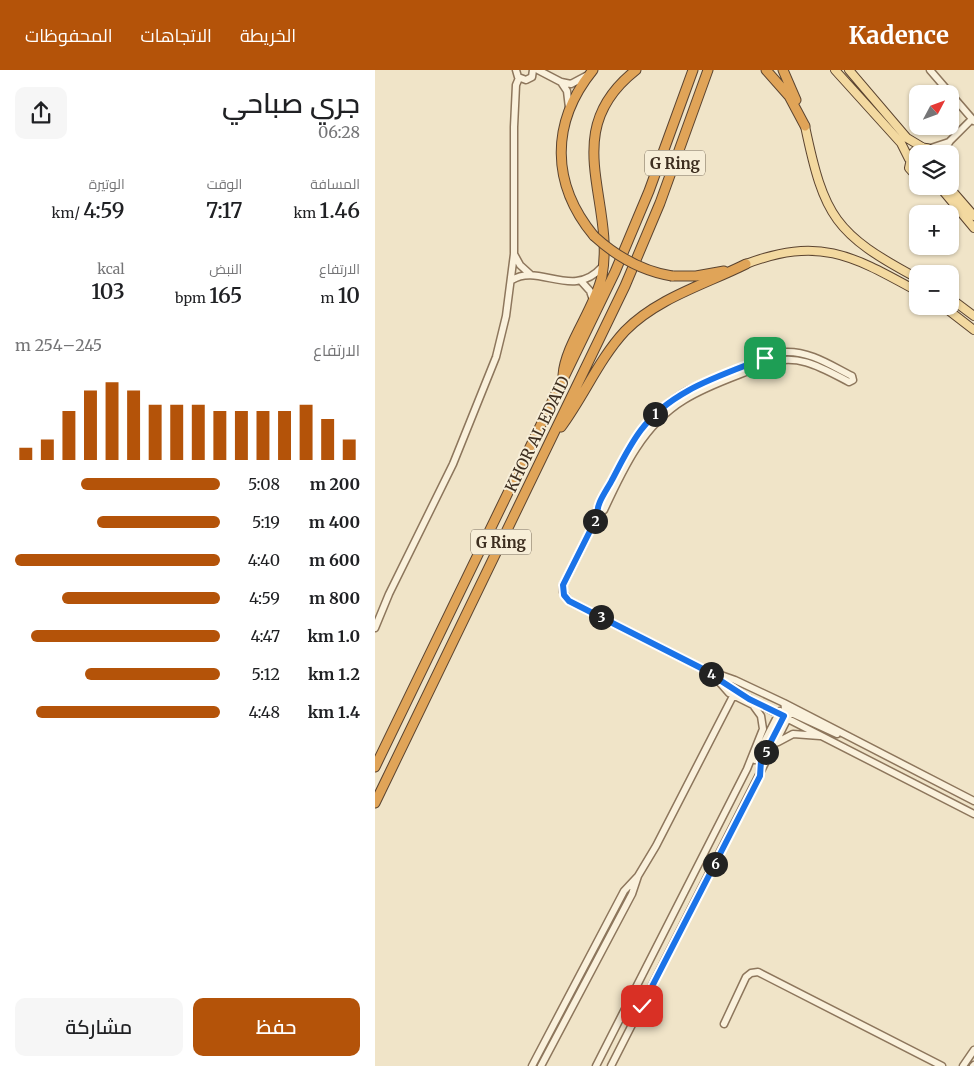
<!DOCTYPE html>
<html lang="ar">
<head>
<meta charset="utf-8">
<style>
	body { margin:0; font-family:Merriweather,Cairo,serif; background:#f6f6f6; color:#202124; direction:rtl; height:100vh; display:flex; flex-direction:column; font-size:19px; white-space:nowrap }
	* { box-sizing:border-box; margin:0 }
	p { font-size:16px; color:#757577 }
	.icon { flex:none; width:28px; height:28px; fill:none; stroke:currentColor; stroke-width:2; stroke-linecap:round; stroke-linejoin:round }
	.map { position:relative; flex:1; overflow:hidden; direction:ltr }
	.drawer { display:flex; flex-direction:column; background:#fff; width:375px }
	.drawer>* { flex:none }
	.needle { width:32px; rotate:49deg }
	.fabs { position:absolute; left:534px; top:15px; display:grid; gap:10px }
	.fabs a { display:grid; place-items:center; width:50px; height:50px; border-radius:10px; background:#fff; box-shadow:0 1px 4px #0004; font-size:25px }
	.pin { position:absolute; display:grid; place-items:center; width:42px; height:42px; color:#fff; margin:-21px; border-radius:10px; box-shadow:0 2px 8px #0006 }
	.km { position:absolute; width:25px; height:25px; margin:-12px; border-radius:50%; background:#222; color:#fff; font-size:14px; line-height:25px; text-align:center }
	.round { display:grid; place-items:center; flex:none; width:52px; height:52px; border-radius:10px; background:#f6f6f6 }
	.headline { display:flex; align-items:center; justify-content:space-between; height:85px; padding:0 15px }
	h1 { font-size:28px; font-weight:600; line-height:38px }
	.metrics { display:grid; grid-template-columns:repeat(3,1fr); gap:8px; height:85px; padding:5px 15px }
	.metrics div { display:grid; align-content:center }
	.metrics b { font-size:21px; font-weight:600 }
	.metrics small { font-size:14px; font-weight:400 }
	.metrics p { font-size:14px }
	.chart { height:140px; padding:10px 15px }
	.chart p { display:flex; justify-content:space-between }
	.chart svg { width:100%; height:90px; margin-top:5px; stroke:#b45309; stroke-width:6 }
	.button { display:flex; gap:10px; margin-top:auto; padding:10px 15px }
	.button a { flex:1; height:58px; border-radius:10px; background:#b45309; color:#fff; font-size:20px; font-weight:600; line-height:58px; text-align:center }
	.button a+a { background:#f6f6f6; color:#202124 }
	ul { padding:0 15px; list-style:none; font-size:16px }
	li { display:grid; grid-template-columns:80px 60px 1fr; align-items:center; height:38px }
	li i { height:12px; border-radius:6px; background:#b45309 }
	header { display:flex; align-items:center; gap:30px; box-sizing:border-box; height:70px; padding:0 25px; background:#b45309; color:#fff }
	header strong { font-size:24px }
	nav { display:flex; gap:28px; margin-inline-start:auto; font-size:18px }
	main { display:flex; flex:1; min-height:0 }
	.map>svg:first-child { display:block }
</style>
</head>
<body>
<header>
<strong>Kadence</strong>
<nav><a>الخريطة</a><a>الاتجاهات</a><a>المحفوظات</a></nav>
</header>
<main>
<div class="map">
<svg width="599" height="996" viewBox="0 0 599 996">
	<rect width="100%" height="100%" fill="#f0e4c8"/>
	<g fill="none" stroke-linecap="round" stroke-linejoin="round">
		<g stroke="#8d765c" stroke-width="9">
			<path id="minor" d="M141,0L143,7L151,10L157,7L158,0
				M163,0L186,12L196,14L211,6
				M555,0L599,51
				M186,12L192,21L194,38
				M556,78L574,72
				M567,84L575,71L597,49
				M139,184L145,195L156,205
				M137,210C164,193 198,230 227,197
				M206,211L215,221L218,230
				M410,282C435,281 455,295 477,306L478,310L474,312C447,298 424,283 393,293C366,305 334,314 309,330C268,355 248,399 229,440L223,445V438C245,395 264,349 308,323C322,315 338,309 353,303C371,296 390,285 410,282Z
				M223,445L188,515V522L194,531L326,598L360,610L409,633L599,731
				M0,558L14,524L78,394L121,287L131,246L139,184V57L141,15L144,8
				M342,608L378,631L599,744
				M412,641L462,664
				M403,672L418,664L445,666
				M380,690L405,641
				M385,705C383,681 416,653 409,633
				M349,954L371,907L376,903L383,902L567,996
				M157,996L249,821L263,806L281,776L358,626
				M166,996L257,824L263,806
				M221,996L372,699L388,659L386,646L378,635L354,623L339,606
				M236,996L418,638
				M588,996L599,980
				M598,996L599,995"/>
		</g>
		<g stroke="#5b4430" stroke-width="10">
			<path id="major" d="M460,0L526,73L534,89
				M474,0L532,68L547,77
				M430,56C449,147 460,164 542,208
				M542,107L534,98L537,84C545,75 554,76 562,84
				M564,116L599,158
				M573,116L599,146
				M371,194C445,166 478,186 542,221
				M575,228L599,246
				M568,236L599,260"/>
		</g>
		<g stroke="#5b4430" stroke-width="11">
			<path id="highway" d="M218,0C175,53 176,114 219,166
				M391,0L414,26L430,56
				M408,0L421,30
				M297,206H321L349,201
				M188,305C190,275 220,238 227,206C241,130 182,62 261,0
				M186,357C209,326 224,289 250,261C282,228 331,214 371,194
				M0,697L240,202L274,121L318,0
				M0,733L250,216L285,133L333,0"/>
		</g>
		<use href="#minor" stroke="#faf1dc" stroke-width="6"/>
		<use href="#major" stroke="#f3d9a0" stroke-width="8"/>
		<use href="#highway" stroke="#e0a458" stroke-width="9"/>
		<g stroke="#5b4430" stroke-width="11" stroke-linecap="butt">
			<path id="highway-bridge" d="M219,166C242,187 266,201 297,206"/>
		</g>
		<use href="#highway-bridge" stroke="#e0a458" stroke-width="9"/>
	</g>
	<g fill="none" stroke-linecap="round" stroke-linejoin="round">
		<g stroke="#fff" stroke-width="10">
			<path id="route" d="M267,936L385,706L386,691L409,646L374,629L326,598L194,531L189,525L188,515L223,445C220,435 232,420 237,410C246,393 254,376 266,360C296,320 345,306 390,288"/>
		</g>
		<use href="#route" stroke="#1a73e8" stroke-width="6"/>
	</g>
	<g text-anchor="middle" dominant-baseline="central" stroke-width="4" stroke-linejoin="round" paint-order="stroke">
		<g fill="#f7eed8" stroke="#756857" stroke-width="1">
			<rect x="270" y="80.5" width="60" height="25" rx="4"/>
			<rect x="96" y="459.5" width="60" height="25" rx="4"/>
		</g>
		<g font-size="15" font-weight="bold" fill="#3d2e20">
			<text x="300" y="93">G Ring</text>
			<text x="126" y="472">G Ring</text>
		</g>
		<g font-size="16" fill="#3d2e20" stroke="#f7eed8">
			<text transform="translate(162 364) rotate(-64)">KHOR AL EDAID</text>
		</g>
	</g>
</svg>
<div class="fabs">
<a><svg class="needle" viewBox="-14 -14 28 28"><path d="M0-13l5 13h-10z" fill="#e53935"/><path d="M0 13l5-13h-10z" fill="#757577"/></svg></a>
<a><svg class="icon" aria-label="layers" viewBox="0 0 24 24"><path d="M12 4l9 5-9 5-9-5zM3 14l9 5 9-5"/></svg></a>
<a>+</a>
<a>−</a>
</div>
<div class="pin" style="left:390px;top:288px;background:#1e9e55"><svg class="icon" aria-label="arrive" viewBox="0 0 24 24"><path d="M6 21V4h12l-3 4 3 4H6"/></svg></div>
<div class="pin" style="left:267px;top:936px;background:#d93025"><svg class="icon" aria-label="check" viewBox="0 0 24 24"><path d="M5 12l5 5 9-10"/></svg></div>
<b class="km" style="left:280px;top:344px">1</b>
<b class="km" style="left:220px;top:451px">2</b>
<b class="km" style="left:226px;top:547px">3</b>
<b class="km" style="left:336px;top:604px">4</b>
<b class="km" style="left:391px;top:682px">5</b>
<b class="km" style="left:340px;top:794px">6</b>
</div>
<section class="drawer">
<div class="headline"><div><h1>جري صباحي</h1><p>06:28</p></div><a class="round"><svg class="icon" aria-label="share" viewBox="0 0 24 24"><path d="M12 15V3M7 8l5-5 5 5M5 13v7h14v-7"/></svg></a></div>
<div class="metrics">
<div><p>المسافة</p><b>1.46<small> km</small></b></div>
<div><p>الوقت</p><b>7:17</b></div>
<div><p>الوتيرة</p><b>4:59<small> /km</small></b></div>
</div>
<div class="metrics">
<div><p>الارتفاع</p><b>10<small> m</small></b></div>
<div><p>النبض</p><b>165<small> bpm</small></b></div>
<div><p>kcal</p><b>103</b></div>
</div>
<div class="chart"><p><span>الارتفاع</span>245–254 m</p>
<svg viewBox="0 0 160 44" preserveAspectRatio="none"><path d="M5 44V38M15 44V34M25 44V20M35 44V10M45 44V6M55 44V10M65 44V17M75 44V17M85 44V17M95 44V20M105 44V20M115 44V20M125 44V20M135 44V17M145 44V24M155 44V34"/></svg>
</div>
<ul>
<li><b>200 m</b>5:08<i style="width:68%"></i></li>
<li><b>400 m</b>5:19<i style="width:60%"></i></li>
<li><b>600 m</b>4:40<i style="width:100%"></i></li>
<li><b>800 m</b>4:59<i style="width:77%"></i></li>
<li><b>1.0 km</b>4:47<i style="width:92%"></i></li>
<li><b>1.2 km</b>5:12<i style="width:66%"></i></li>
<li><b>1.4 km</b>4:48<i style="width:90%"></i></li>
</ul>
<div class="button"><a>حفظ</a><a>مشاركة</a></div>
</section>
</main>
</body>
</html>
